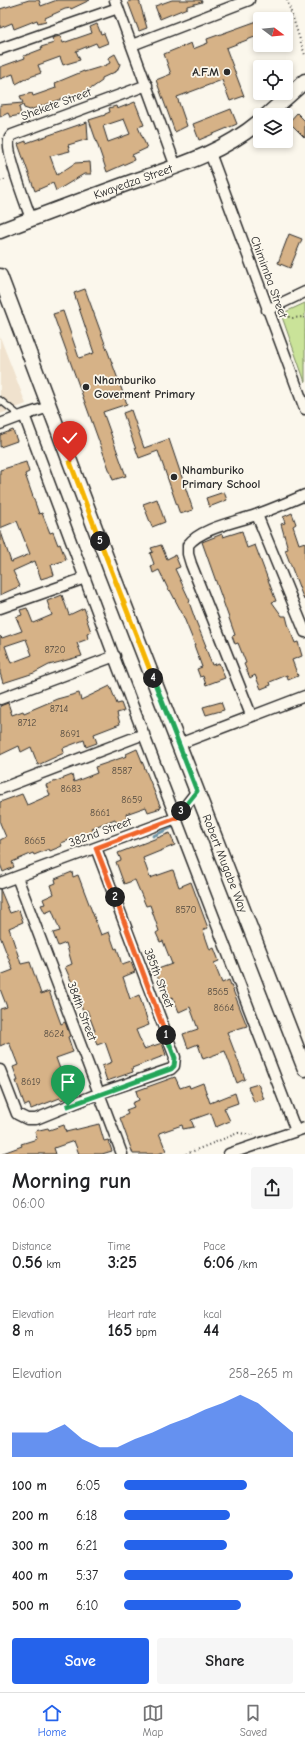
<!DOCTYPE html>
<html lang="en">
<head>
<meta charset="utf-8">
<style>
	body { margin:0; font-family:"Comic Neue",sans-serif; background:#f6f6f6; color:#202124; height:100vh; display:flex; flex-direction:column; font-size:15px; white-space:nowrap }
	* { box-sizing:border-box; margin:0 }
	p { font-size:13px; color:#757577 }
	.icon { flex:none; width:22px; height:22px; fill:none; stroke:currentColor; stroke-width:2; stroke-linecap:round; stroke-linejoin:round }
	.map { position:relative; height:1154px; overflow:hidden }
	.sheet { display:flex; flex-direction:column; background:#fff; flex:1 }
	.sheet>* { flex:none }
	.needle { width:26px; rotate:106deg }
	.controls { position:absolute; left:253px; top:12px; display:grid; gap:8px }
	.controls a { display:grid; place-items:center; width:40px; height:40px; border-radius:4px; background:#fff; box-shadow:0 2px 6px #0003; font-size:20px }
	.pin { position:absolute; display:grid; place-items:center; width:34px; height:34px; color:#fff; margin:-41px -17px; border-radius:50% 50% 50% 0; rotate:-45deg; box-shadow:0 0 4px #0007 }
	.pin .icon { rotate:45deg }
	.km { position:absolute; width:20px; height:20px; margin:-10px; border-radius:50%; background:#222; color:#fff; font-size:11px; line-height:20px; text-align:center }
	.round { display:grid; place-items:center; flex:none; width:42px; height:42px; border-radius:4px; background:#f6f6f6 }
	.head { display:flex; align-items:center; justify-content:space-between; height:68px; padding:0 12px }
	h1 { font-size:22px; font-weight:600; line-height:30px }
	.figures { display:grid; grid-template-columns:repeat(3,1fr); gap:6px; height:68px; padding:4px 12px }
	.figures div { display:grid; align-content:center }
	.figures b { font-size:17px; font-weight:600 }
	.figures small { font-size:11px; font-weight:400 }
	.figures p { font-size:11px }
	.chart { height:112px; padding:8px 12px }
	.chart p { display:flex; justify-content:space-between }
	.chart svg { width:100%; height:72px; margin-top:4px; fill:#2563eb; opacity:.7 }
	.cta { display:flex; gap:8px; margin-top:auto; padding:8px 12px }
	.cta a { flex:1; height:46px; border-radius:4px; background:#2563eb; color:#fff; font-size:16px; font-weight:600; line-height:46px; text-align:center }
	.cta a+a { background:#f6f6f6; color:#202124 }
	ul { padding:0 12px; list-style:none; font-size:13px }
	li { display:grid; grid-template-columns:64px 48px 1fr; align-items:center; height:30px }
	li i { height:10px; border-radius:5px; background:#2563eb }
	.menu { display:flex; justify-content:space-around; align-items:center; height:56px; border-top:1px solid #e0e0e0; background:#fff; font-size:11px; color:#757577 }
	.menu a { display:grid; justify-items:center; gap:2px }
	.menu .current { color:#2563eb }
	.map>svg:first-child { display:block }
</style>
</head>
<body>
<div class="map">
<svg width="305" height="1154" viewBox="0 0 305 1154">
	<rect width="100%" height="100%" fill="#fbf7ec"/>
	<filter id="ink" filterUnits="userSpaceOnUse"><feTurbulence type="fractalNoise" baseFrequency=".025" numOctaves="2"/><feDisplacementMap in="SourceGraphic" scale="8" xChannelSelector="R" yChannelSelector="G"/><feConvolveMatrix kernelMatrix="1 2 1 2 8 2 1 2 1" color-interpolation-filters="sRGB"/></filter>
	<g filter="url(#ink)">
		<path fill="#f0e2ce" d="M0,337L26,404L0,414Z"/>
		<path fill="#cae399" stroke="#7a8762" d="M305,303V382L281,314Z"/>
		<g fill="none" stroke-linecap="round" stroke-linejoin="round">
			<path stroke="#6e95a8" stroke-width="3" d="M153,836L175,826"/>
		</g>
		<path fill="#d6b287" stroke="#2b2b2b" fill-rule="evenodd" d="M29,0H39L41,6L57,0H90L71,9V8L65,9L45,18L46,21L38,23L37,20L14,29L12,23L0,28V9Z
			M133,0H139L147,28L139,31L128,2Z
			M172,0H201L202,2L187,6V8L160,19L155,6Z
			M260,20V35L226,48L244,96L230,101L222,80L177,97L187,126L175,132L156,80L171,74L164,54L191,43L193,49L208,43L207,39Z
			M97,24L101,34L104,33L108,43L98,47L96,43L76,51L80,60L63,65L60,57L38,65L41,73L27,78L16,84L13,74L0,79V67L25,58L24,56L42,49L41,47L54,43L52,38L60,36L63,43L92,33L90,27Z
			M115,54L120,64L117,71L102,78V81L92,88L67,100L66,96L59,100L30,110L24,108L23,105L19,107L21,115L10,117L8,113L0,117V105L23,103L20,96L32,93L33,96L56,88L55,83L84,71V72L104,66L110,63L108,58Z
			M135,102L144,125L138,127L147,148L132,155L134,160L107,172L89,120L105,115V114L110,112L109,108L116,106L117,109ZM124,119L130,134L108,142L103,126Z
			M231,109L237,124L199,140L193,124Z
			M297,113L305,121V138L289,122Z
			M87,122L88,139L68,145L70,151L50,156L57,175L75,163L90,162L91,174H84L56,191L53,183L35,191L18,144L26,141V143Z
			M289,234L302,239L290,268L278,263Z
			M85,289L127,404L103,412L126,476L113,480L53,314L63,311L79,358L94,353L74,293Z
			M131,410L144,448L169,439L193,510L180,514L158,451L139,458L123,413Z
			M13,430L17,441L0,447V435Z
			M26,462L29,472L25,474L39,514L42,513L50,533L53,532L58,545L60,544L66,560L51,565L54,575L41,579L35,561L13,571L20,586L0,595V532H1L11,562L30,554L17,521L0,528V470Z
			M224,492L227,500L209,507L206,498Z
			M157,499L165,522L152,527L143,504Z
			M292,513L296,524L293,526L299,544L305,542V599L304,600L285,550L288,549L281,524L285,523L283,517Z
			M242,531L247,548L255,545L276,601L272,602L282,616H286L288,624L295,643L298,642L302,656L292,660L298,676L288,680L287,675L270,682L271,685L261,689L255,675L250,678L244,664L246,663L238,643L235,644L232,636L235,635L202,542L222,534L223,537Z
			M161,545L167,559L175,555L180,567L175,569L190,601L189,602L195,619L206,646H205L212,665L219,663L225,678L206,685L203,676L200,677L197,669L202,667L194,645H195L182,613L170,590L169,591L159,570L153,573L151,566L154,564L150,553L153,552L151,548Z
			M62,595L69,615L84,608L87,616L86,617L91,632L87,634L88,639L77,643L82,656L49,665L34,673L3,683L0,673V636L2,638L22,631L16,617L22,615L20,610L27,608L33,623L52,615L47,601ZM26,639L32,655L11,663L5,646Z
			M110,686L117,704L121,703L124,711L117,713L120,724L94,734L97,743L86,747L84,740L63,748L64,753L38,765L31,747L21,752L19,746L0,755V706L8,703L12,715L23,711L24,713L57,699L79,693L81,700Z
			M221,702L224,710L206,715L203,707Z
			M137,749L161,808L148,812L146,807L126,814L129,821L118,826L115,819L92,828L95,834L85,838L84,835L61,843L62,846L50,851L49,849L34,855L33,853L12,862L14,867L3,872L0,864V840L6,837L0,823V802L22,794L27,805L50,795L46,785L72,775L74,782L97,773L95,767L127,756L126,754Z
			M170,833L175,845L143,858L150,878L173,870L179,887L191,882L208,928L203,930L210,950L214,948L219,961L214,963L222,983L229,980L247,1026L227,1032L245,1079L237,1083L225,1051L203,1059L198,1044L188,1048L183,1034L198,1029L190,1007L179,1012L173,997L167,999L155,970L172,964L163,941L160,942L156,933L159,931L150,905L146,906L135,880L124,884L116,862L121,860L118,853Z
			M72,872L73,877L78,875L101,935L109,932L115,949L117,948L122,965L131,962L135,972L123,977L130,999L139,995L149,1025L136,1030L144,1049L162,1043L166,1055L132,1068L133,1072L107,1081L102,1066L112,1062L105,1042L97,1045L93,1032L95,1031L87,1010L83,1012L76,991H73L71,983H72L65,967L72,964L66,943L58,946L53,933L60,931L52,910L45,913L41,905L45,904L43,899L54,894L51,885L56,883L55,879Z
			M0,889L10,913L19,910L23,922L9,928L21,964L30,962L41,994L49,991L61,1024L65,1022L70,1036L68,1037L73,1052L56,1058L64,1080L66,1079L72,1096L61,1100L60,1098L31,1109L29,1104L25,1106L16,1081H18L13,1067L18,1065L9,1042L0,1046V1009L7,1007L0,989V975L13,970L0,936Z
			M175,1077L180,1088L189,1085L190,1088L203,1083L210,1103L235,1093L238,1103L224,1108L230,1121L216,1127L211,1113L191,1120L194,1127L183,1129L182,1125L159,1133L166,1151L158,1154H133L120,1118L128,1114L126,1110L134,1107L132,1103L139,1100L136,1091Z
			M258,1084L264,1099L254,1102L248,1087Z
			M99,1124L104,1141L108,1140L112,1151L102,1154H79L74,1141L54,1148L56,1154H3V1153L22,1146L21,1144L37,1139L35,1131L48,1128L49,1130L64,1125L66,1132Z"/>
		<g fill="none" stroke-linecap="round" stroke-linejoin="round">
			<g stroke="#2b2b2b" stroke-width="8">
				<path id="lane" d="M0,400L20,416"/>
			</g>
			<g stroke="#2b2b2b" stroke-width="13">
				<path id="street" d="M115,0L176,167
					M132,45L249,0
					M0,49L118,8
					M210,153L305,409
					M31,219C26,204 6,153 9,140C9,138 11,136 12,135L147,85
					M267,310L305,292
					M49,407L24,415L119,670L296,1131
					M0,424L24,415
					M257,515L305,632
					M0,608L85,578
					M0,699L115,656
					M251,715L191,564L188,554V545C201,528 236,522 256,515C272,509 289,502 305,495
					M179,744L305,696
					M0,789L144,734
					M17,877L122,1154
					M0,883L176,818L197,791
					M0,1070L17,1114L27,1119H36L100,1093L171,1069L174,1066L175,1057L96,848
					M229,1154L305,1128"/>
			</g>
			<g stroke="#2b2b2b" stroke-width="17">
				<g id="secondary">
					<path d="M267,115L305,81"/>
					<path id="s1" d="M0,231C41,215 82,200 123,185C171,168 220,155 260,121"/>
					<path id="s2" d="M0,276L112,573L305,1069"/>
				</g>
			</g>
			<path stroke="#2b2b2b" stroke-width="2" stroke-dasharray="1 3" stroke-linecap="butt" d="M287,0L305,55
				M0,181L7,179
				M281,314L292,318L305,317
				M186,1154L238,1133L254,1135"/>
			<use href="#lane" stroke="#fbf7ec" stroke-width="5"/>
			<use href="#street" stroke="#fbf7ec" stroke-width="10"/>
			<use href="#secondary" stroke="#fbf7ec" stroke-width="14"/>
		</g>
	</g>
	<g fill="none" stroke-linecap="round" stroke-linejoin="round" filter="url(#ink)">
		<g stroke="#fff" stroke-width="8">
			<path id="split-1" d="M68,1106L171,1069L174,1066L175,1058L166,1035"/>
		</g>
		<g stroke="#fff" stroke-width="8">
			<path id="split-2" d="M115,897L166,1035"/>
		</g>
		<g stroke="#fff" stroke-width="8">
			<path id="split-3" d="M115,897L96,848L176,818L181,811"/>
		</g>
		<g stroke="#fff" stroke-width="8">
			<path id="split-4" d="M153,678L197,791L181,811"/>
		</g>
		<g stroke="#fff" stroke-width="8">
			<path id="split-5" d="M100,541L153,678"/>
		</g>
		<g stroke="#fff" stroke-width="8">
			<path id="split-6" d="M70,462L100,541"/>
		</g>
		<use href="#split-1" stroke="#22a559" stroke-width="5"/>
		<use href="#split-2" stroke="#f0652b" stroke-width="5"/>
		<use href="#split-3" stroke="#f0652b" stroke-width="5"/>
		<use href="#split-4" stroke="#22a559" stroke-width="5"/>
		<use href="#split-5" stroke="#f5b400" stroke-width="5"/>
		<use href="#split-6" stroke="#f5b400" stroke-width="5"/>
	</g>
	<g fill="#2b2b2b" stroke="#fbf7ec" stroke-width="1.5">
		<circle cx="227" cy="72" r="4"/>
		<circle cx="86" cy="387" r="4"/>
		<circle cx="174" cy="477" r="4"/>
	</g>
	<g text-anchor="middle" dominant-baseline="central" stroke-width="3.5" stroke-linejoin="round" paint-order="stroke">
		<g font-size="10" fill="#564d42">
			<text x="55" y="650">8720</text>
			<text x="59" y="709">8714</text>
			<text x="27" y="723">8712</text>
			<text x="70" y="734">8691</text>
			<text x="122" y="771">8587</text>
			<text x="71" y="789">8683</text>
			<text x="132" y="800">8659</text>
			<text x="100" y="813">8661</text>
			<text x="35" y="841">8665</text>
			<text x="186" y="910">8570</text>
			<text x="218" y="992">8565</text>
			<text x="224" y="1008">8664</text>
			<text x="54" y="1034">8624</text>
			<text x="31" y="1082">8619</text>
		</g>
		<g font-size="12" font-weight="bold" fill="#2b2b2b" stroke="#fbf7ec" text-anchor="start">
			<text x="219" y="72" text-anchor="end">A.F.M</text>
			<text x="94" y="380">Nhamburiko<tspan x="94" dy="14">Goverment Primary</tspan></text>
			<text x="182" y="470">Nhamburiko<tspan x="182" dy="14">Primary School</tspan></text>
		</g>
		<g font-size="12" fill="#2b2b2b" stroke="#fbf7ec">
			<text transform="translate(56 104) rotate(-20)">Shekete Street</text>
			<text stroke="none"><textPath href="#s1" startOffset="142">Kwayedza Street</textPath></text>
			<text transform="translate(269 277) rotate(70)">Chimimba Street</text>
			<text transform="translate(100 832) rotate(-20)">382nd Street</text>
			<text stroke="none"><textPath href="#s2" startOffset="629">Robert Mugabe Way</textPath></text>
			<text transform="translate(159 978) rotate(69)">385th Street</text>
			<text transform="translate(82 1011) rotate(69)">384th Street</text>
		</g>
	</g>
</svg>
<div class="controls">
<a><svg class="needle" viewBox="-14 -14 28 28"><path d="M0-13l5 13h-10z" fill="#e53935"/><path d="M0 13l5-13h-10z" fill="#757577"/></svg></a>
<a><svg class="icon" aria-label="locate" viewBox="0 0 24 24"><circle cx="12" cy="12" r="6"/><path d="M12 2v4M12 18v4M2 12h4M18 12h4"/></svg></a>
<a><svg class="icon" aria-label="layers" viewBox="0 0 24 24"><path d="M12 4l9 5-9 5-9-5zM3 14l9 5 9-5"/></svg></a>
</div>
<div class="pin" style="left:68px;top:1106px;background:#1e9e55"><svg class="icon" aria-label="arrive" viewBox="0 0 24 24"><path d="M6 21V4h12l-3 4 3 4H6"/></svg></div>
<div class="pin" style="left:70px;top:462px;background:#d93025"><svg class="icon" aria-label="check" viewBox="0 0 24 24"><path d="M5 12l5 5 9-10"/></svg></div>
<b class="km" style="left:166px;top:1035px">1</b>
<b class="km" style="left:115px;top:897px">2</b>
<b class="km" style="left:181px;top:811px">3</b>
<b class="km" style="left:153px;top:678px">4</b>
<b class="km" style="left:100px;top:541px">5</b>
</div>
<section class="sheet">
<div class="head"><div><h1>Morning run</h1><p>06:00</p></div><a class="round"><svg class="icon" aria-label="share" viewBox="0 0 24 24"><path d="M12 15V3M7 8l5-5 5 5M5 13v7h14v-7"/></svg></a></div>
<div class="figures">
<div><p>Distance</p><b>0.56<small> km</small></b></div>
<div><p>Time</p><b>3:25</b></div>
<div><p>Pace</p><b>6:06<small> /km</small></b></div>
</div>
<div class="figures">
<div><p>Elevation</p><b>8<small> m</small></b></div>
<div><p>Heart rate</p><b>165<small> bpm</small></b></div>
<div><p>kcal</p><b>44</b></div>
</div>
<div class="chart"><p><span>Elevation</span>258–265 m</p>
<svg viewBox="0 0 160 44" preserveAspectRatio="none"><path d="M0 44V29L10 29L20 29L30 24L40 33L50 38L60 38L70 33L80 29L90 24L100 20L110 15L120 11L130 6L140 11L150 20L160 29V44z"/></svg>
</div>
<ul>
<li><b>100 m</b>6:05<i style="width:73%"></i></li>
<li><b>200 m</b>6:18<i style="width:63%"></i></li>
<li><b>300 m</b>6:21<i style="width:61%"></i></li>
<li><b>400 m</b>5:37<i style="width:100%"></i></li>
<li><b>500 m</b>6:10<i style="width:69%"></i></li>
</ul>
<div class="cta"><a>Save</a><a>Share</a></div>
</section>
<nav class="menu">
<a class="current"><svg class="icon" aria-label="home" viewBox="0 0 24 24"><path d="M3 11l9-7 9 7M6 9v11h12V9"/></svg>Home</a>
<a><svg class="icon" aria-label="map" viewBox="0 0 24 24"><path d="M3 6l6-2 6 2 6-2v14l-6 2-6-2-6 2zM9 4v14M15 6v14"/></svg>Map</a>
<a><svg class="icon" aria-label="saved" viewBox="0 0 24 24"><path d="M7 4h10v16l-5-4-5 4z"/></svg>Saved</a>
</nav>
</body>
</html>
